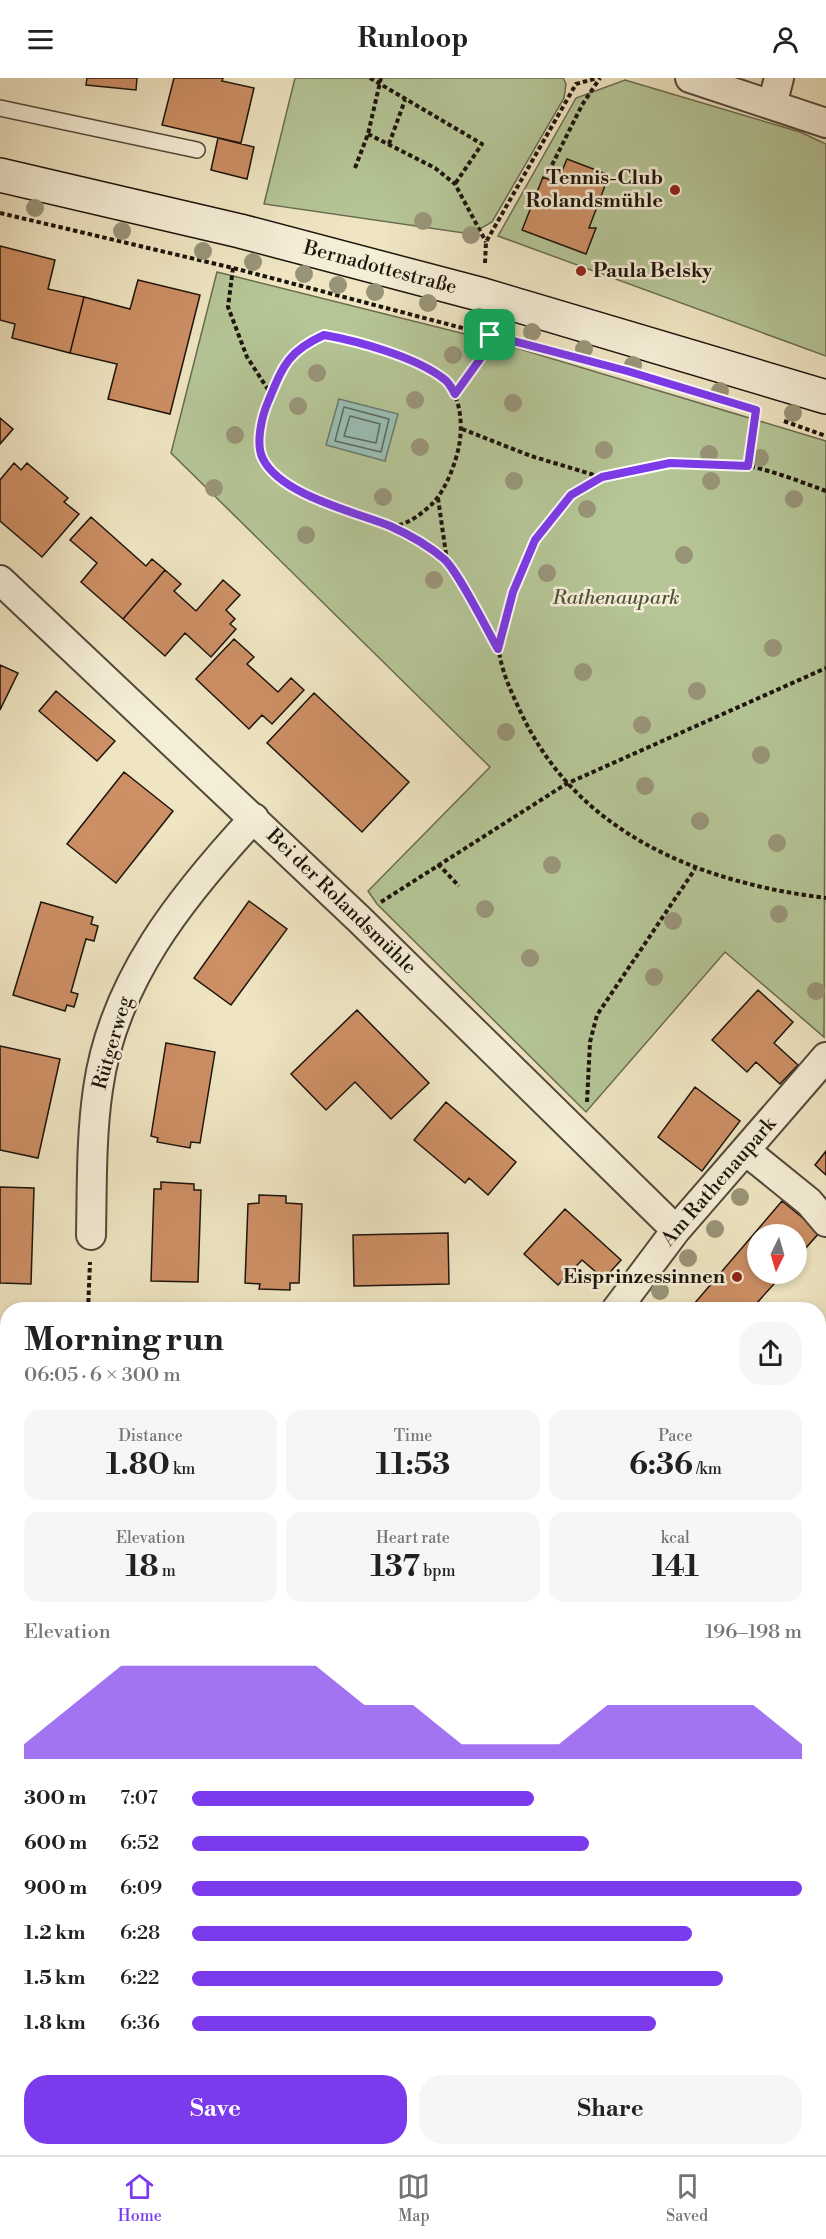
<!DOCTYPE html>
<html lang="en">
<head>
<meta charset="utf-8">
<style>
	body { margin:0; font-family:"Libre Bodoni",serif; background:#f6f6f6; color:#202124; height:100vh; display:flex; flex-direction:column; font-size:22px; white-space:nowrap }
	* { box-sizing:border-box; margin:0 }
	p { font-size:20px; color:#757577 }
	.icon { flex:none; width:33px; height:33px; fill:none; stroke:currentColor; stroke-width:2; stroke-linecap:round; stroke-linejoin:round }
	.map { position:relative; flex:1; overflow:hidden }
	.drawer { position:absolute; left:0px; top:1224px; width:826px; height:854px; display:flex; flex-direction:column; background:#fff; border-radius:24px 24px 0 0; box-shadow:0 3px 9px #0003 }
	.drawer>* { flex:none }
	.needle { width:39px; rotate:185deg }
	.tools { position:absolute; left:747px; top:1146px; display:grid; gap:12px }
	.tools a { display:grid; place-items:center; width:60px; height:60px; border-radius:50%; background:#fff; box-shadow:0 3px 9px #0003; font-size:30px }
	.pin { position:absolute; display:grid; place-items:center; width:51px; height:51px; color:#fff; margin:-26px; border-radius:12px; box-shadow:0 3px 9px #0006 }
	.round { display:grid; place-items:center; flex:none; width:63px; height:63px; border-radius:24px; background:#f6f6f6 }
	.summary { display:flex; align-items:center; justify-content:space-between; height:102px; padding:0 24px }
	h1 { font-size:33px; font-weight:800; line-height:45px }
	.stats { display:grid; grid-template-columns:repeat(3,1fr); gap:9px; height:102px; padding:6px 24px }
	.stats div { display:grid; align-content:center; border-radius:15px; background:#f6f6f6; text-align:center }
	.stats b { font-size:30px; font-weight:800 }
	.stats small { font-size:16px; font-weight:400 }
	.stats p { font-size:16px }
	.chart { height:168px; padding:12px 24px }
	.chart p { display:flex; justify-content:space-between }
	.chart svg { width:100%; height:108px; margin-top:6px; fill:#7c3aed; opacity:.7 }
	.action { display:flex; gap:12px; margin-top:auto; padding:12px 24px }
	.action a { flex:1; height:69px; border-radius:24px; background:#7c3aed; color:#fff; font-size:24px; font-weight:800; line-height:69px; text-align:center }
	.action a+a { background:#f6f6f6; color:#202124 }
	ul { padding:0 24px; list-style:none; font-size:20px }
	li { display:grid; grid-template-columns:96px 72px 1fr; align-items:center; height:45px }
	li i { height:15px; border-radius:8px; background:#7c3aed }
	header { display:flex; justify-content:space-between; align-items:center; height:78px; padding:0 24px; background:#fff; font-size:27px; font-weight:800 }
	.tab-bar { display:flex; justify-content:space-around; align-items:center; height:84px; border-top:2px solid #e0e0e0; background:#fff; font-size:16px; color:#757577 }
	.tab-bar a { display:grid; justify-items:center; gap:3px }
	.tab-bar .current { color:#7c3aed }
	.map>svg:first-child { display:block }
</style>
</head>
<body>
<header><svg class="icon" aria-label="menu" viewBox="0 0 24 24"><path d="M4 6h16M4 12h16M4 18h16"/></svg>Runloop<svg class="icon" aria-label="person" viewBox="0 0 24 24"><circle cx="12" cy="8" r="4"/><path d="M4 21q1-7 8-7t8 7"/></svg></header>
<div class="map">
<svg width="826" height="2077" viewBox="0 0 826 2077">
	<rect width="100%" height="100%" fill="#efe5c2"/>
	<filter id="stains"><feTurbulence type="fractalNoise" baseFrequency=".00333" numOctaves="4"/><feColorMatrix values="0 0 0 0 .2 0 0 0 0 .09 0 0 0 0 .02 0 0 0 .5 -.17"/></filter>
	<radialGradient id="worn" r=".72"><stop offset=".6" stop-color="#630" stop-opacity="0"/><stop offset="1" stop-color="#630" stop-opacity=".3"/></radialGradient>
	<path fill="#b5c596" stroke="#696c51" stroke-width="1.5" d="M295,0H563L566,6L564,20L492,144L471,156L264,126Z
		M625,2L800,54L826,66V278L498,158L576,20Z
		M217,194L493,263L826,363L824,959L725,874L586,1034L377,826L368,813L490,689L171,375Z
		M0,1925H7L8,2070H87V2077H0Z"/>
	<path fill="#9abfb5" stroke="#687b71" stroke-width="1.5" d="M339,321L398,336L385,383L326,367Z"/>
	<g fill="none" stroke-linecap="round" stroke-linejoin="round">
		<path stroke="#5c6a60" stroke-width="1.5" d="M344,329L389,341L381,374L335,363Z
			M350,338L380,346L376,365L344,358Z"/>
	</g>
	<path fill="#cd8f65" stroke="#1d140c" stroke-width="1.5" d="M87,0H137L136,12L86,7Z
		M174,0H223L222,3L254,10L241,65L162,47Z
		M218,60L254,69L247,101L211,92Z
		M567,81L609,97L589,150H596L586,176L522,152L543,99L557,105Z
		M0,168L55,182L48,211L84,219L70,275L12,260L15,246L0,242Z
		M138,202L200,217L170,336L108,321L117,286L70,275L84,219L130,231Z
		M0,340L13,351L0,366Z
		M14,385L21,392L27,385L68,420L64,424L79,436L42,479L0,443V402Z
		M91,439L146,488L152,481L165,492L123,541L81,504L97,485L70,462Z
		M165,492L181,506L174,513L196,533L223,502L240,517L226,532L235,541L230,546L236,551L211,579L185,555L165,578L123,541Z
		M234,561L254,579L247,586L278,614L291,600L304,612L272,646L262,637L249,651L196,601Z
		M0,587L18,595L0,632Z
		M56,613L115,663L97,683L39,633Z
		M314,615L409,704L362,754L267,665Z
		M124,694L173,733L116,805L67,766Z
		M249,823L287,851L231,927L194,900Z
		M41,824L93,839L91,846L98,848L94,863L86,861L71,914L78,916L74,929L67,927L65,933L13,917Z
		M758,912L793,944L774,965L798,987L780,1006L756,984L747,994L712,962Z
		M357,932L429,1005L391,1041L355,1004L326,1032L291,996Z
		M166,965L215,974L200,1065L191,1064L190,1070L157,1064L158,1060L151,1058Z
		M0,968L60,981L38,1080L0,1072Z
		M695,1009L740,1043L702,1093L658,1059Z
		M446,1024L516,1084L488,1117L469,1100L465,1105L414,1062Z
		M826,1073V1097L815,1087Z
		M161,1104L194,1106V1112H201L198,1204L151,1203L154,1111H161Z
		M0,1109L34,1110L31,1206L0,1205Z
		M259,1117L286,1118V1125L302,1126L299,1205H290V1212L259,1211L260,1206L245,1205L248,1126L259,1125Z
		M782,1123L820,1154L796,1181V1156H758V1196H783L755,1227L694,1226Z
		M565,1131L621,1182L604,1201L582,1182L558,1207L524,1176Z
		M448,1155L449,1206L354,1208L353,1157Z
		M694,1226L755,1227L756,1232H696Z
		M819,1249H826V1299H819Z
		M0,1422H8V1457H3L2,1468H0Z
		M6,1484L8,1511H5V1499Z
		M8,1524V1552H0V1530L7,1531Z
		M3,1595H8V1756H0V1684H5Z
		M0,1851H8V1925H0Z
		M826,1963V2060L819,2059V2001Z
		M819,2059L826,2060V2077H805L806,2070H819Z
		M117,2070H180V2077H117Z
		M225,2070H273V2077H225Z
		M333,2070H394V2077H333Z
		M599,2070H692L690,2077H597Z"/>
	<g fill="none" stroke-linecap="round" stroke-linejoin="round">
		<g stroke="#52483a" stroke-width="18">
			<path id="lane" d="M0,30L197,72
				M0,1410H8
				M819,1573H826
				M0,1767H8
				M202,2070L203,2077
				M295,2070L296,2077"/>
		</g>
		<g stroke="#52483a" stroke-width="32">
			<path id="street" d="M690,0L826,45
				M772,27L779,0
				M0,502L359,841L676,1152
				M746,1073L809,1124L826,1144
				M91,1157C92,1108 91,1059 98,1011C113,903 182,818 254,740
				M616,1232L676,1152L826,979
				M0,1284H8
				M0,1339L8,1340
				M819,1353H826
				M819,1797L826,1792
				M0,1819H8
				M729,2077L731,2070"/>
		</g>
		<g stroke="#1d140c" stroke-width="36">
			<path id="secondary" d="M0,97L240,153L483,217L826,319"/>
		</g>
		<path stroke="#1d140c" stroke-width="4" stroke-dasharray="4.5 3" stroke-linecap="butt" d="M370,0L482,66L455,106
			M368,56L435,90L455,106L486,164
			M389,66L405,22
			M552,87L582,27L600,0
			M355,90L368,56L381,0
			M0,135L233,190L539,270
			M485,185L486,164L576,6L597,0
			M233,190L228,229L247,279L271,316
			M324,257C350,262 430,284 446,303C461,320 463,347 459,368C455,387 446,411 433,425C423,435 405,449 390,448C375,448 289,409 277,399C272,395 265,387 263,381C253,361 271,303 284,286C294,271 308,264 324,257Z
			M455,316L493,263L490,257
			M784,343L826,358
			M462,351L531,378L601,399
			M748,388L756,332
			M826,413C801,404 774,393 748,388C698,379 614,386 572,416C552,430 532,468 523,491C516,506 496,557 499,573C502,596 514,620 524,641C582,758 703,805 826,820
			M438,420L447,483L498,571
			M390,448L421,463L446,482
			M438,786L459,808
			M381,824L566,706L826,590
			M587,1024L590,964L597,937L695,791
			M88,1232L90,1184
			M0,1487L8,1471
			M0,1498L5,1499
			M0,2044L8,2045
			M31,2070L33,2077"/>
		<use href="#lane" stroke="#f5eed7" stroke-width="15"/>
		<use href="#street" stroke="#f5eed7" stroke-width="28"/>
		<use href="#secondary" stroke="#f5eed7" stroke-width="33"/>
	</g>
	<g fill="#999478">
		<circle cx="35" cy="130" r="9"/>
		<circle cx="423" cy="143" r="9"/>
		<circle cx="122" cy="153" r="9"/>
		<circle cx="471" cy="157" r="9"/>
		<circle cx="203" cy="173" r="9"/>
		<circle cx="253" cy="184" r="9"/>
		<circle cx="304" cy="196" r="9"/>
		<circle cx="338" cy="207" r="9"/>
		<circle cx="375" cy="214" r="9"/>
		<circle cx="428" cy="225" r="9"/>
		<circle cx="479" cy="239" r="9"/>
		<circle cx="532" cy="254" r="9"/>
		<circle cx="584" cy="271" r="9"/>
		<circle cx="453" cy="277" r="9"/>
		<circle cx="633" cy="287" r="9"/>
		<circle cx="317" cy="295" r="9"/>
		<circle cx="720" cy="313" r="9"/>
		<circle cx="415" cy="322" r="9"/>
		<circle cx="513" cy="325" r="9"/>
		<circle cx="298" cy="328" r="9"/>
		<circle cx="793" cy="335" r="9"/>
		<circle cx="235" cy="357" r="9"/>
		<circle cx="420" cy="369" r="9"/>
		<circle cx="604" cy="372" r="9"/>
		<circle cx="709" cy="376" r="9"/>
		<circle cx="760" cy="380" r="9"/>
		<circle cx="514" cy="403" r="9"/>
		<circle cx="711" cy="403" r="9"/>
		<circle cx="214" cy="410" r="9"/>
		<circle cx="383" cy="419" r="9"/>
		<circle cx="794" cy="421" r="9"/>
		<circle cx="587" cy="431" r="9"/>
		<circle cx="306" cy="457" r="9"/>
		<circle cx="684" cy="477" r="9"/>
		<circle cx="547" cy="495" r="9"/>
		<circle cx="434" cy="502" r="9"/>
		<circle cx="773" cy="570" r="9"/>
		<circle cx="583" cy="594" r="9"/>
		<circle cx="697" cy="613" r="9"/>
		<circle cx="642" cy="647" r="9"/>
		<circle cx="506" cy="654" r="9"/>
		<circle cx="761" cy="677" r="9"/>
		<circle cx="645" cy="708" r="9"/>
		<circle cx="700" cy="743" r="9"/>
		<circle cx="777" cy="765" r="9"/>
		<circle cx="552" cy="787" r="9"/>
		<circle cx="485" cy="831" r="9"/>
		<circle cx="779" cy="836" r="9"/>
		<circle cx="673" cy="843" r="9"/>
		<circle cx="530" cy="880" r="9"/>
		<circle cx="654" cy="899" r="9"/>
		<circle cx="816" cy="913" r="9"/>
		<circle cx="740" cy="1119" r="9"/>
		<circle cx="715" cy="1151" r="9"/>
		<circle cx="688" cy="1180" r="9"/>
		<circle cx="660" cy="1213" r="9"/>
	</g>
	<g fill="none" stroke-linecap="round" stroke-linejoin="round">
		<g stroke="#fff" stroke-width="12">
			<path id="route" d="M324,257C358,263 416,279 444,301C449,304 452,311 455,316L493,263L490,257L627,293L756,332L748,388L670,385L602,399L571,417L535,462L513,514L498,571C487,552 458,493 444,481C428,467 410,457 390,448C355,434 281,417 263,381C255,366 262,338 268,324C283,288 287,274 324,257Z"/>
		</g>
		<use href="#route" stroke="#7c3aed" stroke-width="8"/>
	</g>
	<g fill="#8f2418" stroke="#f5eed7" stroke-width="2">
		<circle cx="675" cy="112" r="6"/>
		<circle cx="581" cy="193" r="6"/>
		<circle cx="737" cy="1199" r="6"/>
	</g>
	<g text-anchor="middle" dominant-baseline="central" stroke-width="5" stroke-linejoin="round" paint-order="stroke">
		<g font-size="20" font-weight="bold" fill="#1d140c" stroke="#f5eed7" text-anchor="end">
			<text x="663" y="100">Tennis-Club<tspan x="663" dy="23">Rolandsmühle</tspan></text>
			<text x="593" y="193" text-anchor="start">Paula Belsky</text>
			<text x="725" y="1199">Eisprinzessinnen</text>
		</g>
		<g font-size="20" fill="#1d140c" stroke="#f5eed7">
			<text transform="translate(380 190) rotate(15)">Bernadottestraße</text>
			<text transform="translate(341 824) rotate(44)">Bei der Rolandsmühle</text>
			<text transform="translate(113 965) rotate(-74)">Rütgerweg</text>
			<text transform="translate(719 1104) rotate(-49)">Am Rathenaupark</text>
		</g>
		<g font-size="20" font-style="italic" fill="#52523c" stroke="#f5eed7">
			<text x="616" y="520">Rathenaupark</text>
		</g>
	</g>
	<rect width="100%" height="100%" filter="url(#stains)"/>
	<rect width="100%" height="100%" fill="url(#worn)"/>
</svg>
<div class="tools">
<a><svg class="needle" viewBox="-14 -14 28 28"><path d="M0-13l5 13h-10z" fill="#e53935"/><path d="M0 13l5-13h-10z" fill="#757577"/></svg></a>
</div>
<div class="pin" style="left:490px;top:257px;background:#1e9e55"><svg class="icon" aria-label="arrive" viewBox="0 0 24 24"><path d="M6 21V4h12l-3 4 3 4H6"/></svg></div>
<section class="drawer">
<div class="summary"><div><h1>Morning run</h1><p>06:05 · 6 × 300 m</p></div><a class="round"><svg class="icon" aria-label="share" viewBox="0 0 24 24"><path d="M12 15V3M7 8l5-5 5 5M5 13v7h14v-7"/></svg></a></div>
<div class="stats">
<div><p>Distance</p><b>1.80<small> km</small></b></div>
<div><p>Time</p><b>11:53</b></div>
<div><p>Pace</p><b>6:36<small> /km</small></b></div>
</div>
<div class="stats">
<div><p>Elevation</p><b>18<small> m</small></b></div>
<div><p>Heart rate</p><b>137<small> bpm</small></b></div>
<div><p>kcal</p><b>141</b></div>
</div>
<div class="chart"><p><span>Elevation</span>196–198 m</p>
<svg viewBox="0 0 160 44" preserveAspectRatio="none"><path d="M0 44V38L10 22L20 6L30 6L40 6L50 6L60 6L70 22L80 22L90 38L100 38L110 38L120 22L130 22L140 22L150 22L160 38V44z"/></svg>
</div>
<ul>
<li><b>300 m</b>7:07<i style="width:56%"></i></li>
<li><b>600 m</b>6:52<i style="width:65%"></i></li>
<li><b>900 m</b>6:09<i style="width:100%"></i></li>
<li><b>1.2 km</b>6:28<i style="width:82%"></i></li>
<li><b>1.5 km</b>6:22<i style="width:87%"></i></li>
<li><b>1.8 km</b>6:36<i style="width:76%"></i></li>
</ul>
<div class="action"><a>Save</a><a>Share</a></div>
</section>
</div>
<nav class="tab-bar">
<a class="current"><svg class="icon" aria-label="home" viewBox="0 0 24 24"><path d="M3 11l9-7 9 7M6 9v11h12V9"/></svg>Home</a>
<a><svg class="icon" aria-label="map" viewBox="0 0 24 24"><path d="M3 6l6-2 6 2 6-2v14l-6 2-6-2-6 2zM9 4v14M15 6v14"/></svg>Map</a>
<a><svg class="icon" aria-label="saved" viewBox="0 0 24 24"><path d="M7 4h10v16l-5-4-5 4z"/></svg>Saved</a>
</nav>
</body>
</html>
